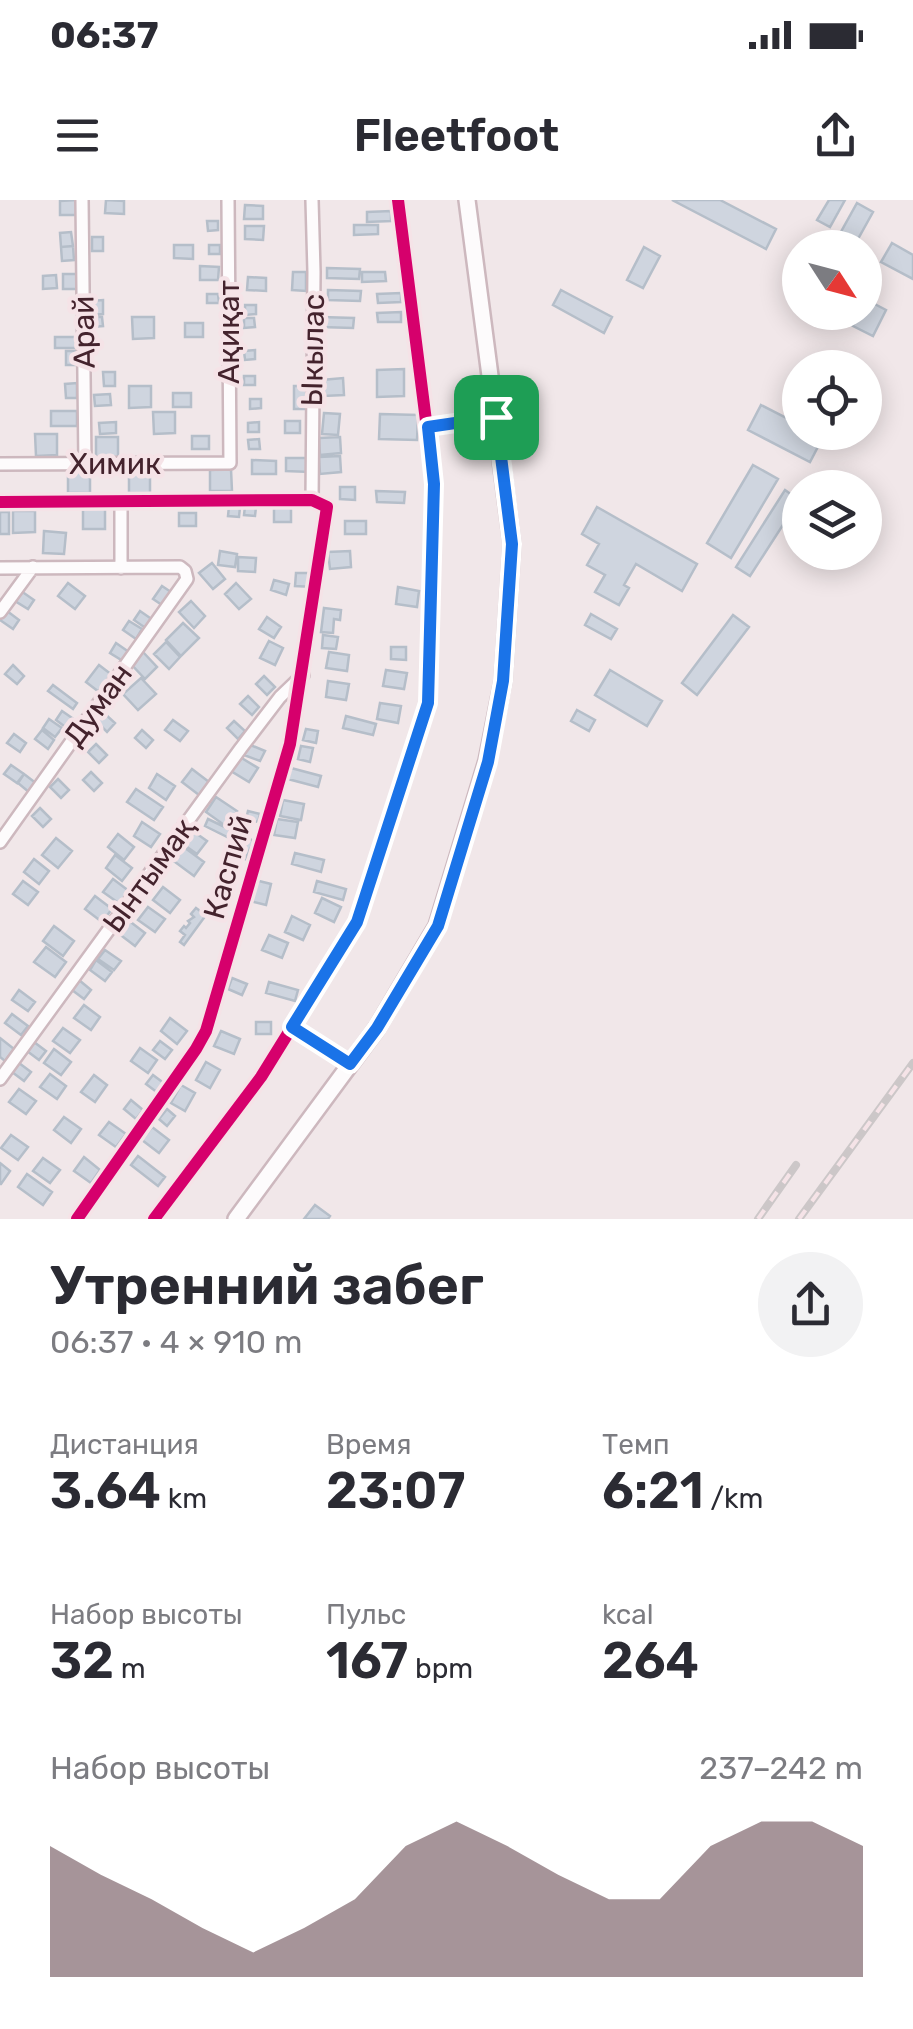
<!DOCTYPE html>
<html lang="ru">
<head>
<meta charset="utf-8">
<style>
	body { margin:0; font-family:Rubik,sans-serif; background:#f2f2f3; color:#2b2b33; height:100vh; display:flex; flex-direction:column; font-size:38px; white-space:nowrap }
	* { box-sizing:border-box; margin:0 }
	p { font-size:32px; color:#7c7c81 }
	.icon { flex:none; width:55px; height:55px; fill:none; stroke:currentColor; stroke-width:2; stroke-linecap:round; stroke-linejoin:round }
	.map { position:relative; height:1019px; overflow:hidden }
	.panel { display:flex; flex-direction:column; background:#fff; flex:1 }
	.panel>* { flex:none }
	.needle { width:65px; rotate:126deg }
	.fabs { position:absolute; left:782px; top:30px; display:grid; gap:20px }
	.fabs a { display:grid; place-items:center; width:100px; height:100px; border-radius:50%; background:#fff; box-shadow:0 5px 25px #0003; font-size:50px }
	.pin { position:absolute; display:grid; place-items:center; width:85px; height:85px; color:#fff; margin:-42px; border-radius:20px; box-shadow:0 5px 15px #0006 }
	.round { display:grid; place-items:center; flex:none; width:105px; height:105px; border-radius:52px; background:#f2f2f3 }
	.overview { display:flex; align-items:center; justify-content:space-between; height:170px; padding:0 50px }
	h1 { font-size:55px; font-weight:600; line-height:75px }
	.figures { display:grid; grid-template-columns:repeat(3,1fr); gap:15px; height:170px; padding:10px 50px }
	.figures div { display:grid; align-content:center }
	.figures b { font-size:50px; font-weight:600 }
	.figures small { font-size:28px; font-weight:400 }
	.figures p { font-size:28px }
	.chart { height:280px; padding:20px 50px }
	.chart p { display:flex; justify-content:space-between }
	.chart svg { width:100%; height:180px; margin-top:10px; fill:#81686f; opacity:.7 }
	.status { display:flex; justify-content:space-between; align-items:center; height:70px; padding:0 50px; background:#fff; direction:ltr }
	.status svg { height:28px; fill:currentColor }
	header { display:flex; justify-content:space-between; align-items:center; height:130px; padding:0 50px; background:#fff; font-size:45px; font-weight:600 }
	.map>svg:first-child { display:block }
</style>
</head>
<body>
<div class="status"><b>06:37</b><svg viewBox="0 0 49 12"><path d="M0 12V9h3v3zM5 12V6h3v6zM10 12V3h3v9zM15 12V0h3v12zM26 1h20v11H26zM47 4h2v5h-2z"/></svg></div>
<header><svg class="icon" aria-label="menu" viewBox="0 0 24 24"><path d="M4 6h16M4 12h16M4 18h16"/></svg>Fleetfoot<svg class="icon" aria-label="share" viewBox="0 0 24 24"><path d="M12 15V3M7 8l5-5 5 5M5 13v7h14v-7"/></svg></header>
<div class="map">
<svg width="913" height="1019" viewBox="0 0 913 1019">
	<rect width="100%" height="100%" fill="#f1e7e9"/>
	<path fill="#cfd5df" stroke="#b5bec9" stroke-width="2.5" d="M77,0V15H60V1Z
		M106,0L124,1V14L105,13Z
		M672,0H720L776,29L766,49Z
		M829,0H845L830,27L817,20Z
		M857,3L873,12L853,48H832Z
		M245,5L263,6V19H244Z
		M391,11V21L367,22V12Z
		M207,21H218V30L208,31Z
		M354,25H378V34L354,35Z
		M245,26H264L263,40L245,39Z
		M71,32L73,46L61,47L60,33Z
		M92,37H103V51H92Z
		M892,43L913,55V79L881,62Z
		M174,45H193V59L174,58Z
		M209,45H220V54H209Z
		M73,46L74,60L62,61L61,47Z
		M644,47L660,56L643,88L627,80Z
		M200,66L219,67L218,80H200Z
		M327,68L360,69L359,79L327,78Z
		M293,72H306V91L292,90Z
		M362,72H385L386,81L362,82Z
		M63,74H79L80,89H63Z
		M56,75L57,88L43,89V76Z
		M248,77L266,78V91L247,90Z
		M328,90L361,91L360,101L328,100Z
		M561,90L612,117L604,133L553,105Z
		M401,93V102L378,103L377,94Z
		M207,94H218L219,103H207Z
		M103,100V114L91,115V101Z
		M867,100L886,110L873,136L853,126L860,112H865Z
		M245,105H256V114L245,115Z
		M401,112V122H378L377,113Z
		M92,117H102L103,126L92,127Z
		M132,117H154V138L133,139Z
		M321,117L354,118L353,128L320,127Z
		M244,118H254L255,127L244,128Z
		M185,123H203V137H185Z
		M55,137H76V148H55Z
		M255,150V159L245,160L244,151Z
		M66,151H78V165H66Z
		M404,169V196L377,197V170Z
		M103,172H115V186H104Z
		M244,176H255V185H244Z
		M343,178L344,195L323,196L322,180Z
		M77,183V198H66L65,184Z
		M129,186H151V207L129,208Z
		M294,186H307V209H294Z
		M173,193H191V207H173Z
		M110,194L111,205L95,206L94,195Z
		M250,199H261V208L250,209Z
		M761,205L800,225V232H814L823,237L810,262L748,230Z
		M51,211H77V226H51Z
		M153,212H175V233L154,234Z
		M324,213L340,214L338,235L322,234Z
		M380,214L418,215L417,240L379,239Z
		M285,221H300V233H285Z
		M116,222V233L100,234L99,223Z
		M259,222V232H248V223Z
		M35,234H57V255L36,256Z
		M192,236H209V249H192Z
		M96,237H118V258L96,259Z
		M340,237L341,253L320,255L319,238Z
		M259,239L260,249H249L248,240Z
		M340,256L341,272L320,274L319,257Z
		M286,258H310V272L286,271Z
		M252,260L276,261V274H252Z
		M753,265L778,279L731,358L707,343Z
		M231,269L232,291H210V270Z
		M129,271H150V293H129Z
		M68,272H90V293H68Z
		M340,287H355V300L340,299Z
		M785,290L799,300L750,376L736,367Z
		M376,291L405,292L404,303L377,302Z
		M229,306L240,307L239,317L228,316Z
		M245,306L256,307L255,316L244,315Z
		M597,307L697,364L682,391L636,364L624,385L629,388L619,405L595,392L605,375L587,365L599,344L582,334Z
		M83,308H105V329H83Z
		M274,308H291V322H274Z
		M13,311H35V332L13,333Z
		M0,312H9V334H0Z
		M179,313H196V326H179Z
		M345,321H366V334H345Z
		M44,331L66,333L64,354L43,353Z
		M220,351L237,354L235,367L218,365Z
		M350,351L351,367L330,369L328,352Z
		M238,357L256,358L255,372L238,371Z
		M212,363L225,379L213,389L199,373Z
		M296,373H314L313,387L295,386Z
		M274,380L289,384L286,395L271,390Z
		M68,383L85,396L75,409L58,396Z
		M236,383L251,399L239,409L225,394Z
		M162,386L171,392L162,405L153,399Z
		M398,387L419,391L417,407L396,404Z
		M21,391L34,400L28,409L15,401Z
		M191,401L205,416L194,428L179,412Z
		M324,408L341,410L340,420L334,419L333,433L321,432Z
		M7,411L19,420L13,429L0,420Z
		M140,411L153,420L147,429L134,420Z
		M591,414L617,429L611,439L585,425Z
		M733,415L749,427L697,495L682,483Z
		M267,417L281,427L274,438L259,429Z
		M129,421L142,429L136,439L123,430Z
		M183,423L199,438L181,456L166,440Z
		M323,435L338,437L336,449L322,448Z
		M269,441L283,448L275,465L260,458Z
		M166,442L180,457L169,469L154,454Z
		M116,443L129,452L123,461L110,453Z
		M391,447H406V460L391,459Z
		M143,452L157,467L145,479L131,464Z
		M329,452L349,455L347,471L326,468Z
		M13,465L24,476L17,484L5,474Z
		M99,465L112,475L99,492L86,482Z
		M386,470L407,473L404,489L383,486Z
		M610,470L662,501L647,526L595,495Z
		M264,476L275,487L267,495L256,484Z
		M141,478L156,494L138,510L123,494Z
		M328,481L349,484L346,500L326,497Z
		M53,485L77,503L73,509L48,491Z
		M248,496L259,507L252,515L240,504Z
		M380,503L401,506L398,523L377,519Z
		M577,510L595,520L589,531L571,521Z
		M62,511L75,520L68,529L56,520Z
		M104,513L115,523L107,532L96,521Z
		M346,516L376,524L373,535L343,528Z
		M49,519L62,528L55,537L43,528Z
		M173,520L188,531L180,541L165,530Z
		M234,521L245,531L238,539L227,528Z
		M306,529L318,531L316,543L303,540Z
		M42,530L54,540L48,549L35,539Z
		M142,530L153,540L146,548L135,538Z
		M14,534L26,543L20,552L7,543Z
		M96,544L107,555L99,563L88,552Z
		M248,544L265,551L260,561L244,555Z
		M301,546L313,548L310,562L298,559Z
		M240,557L258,568L249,582L231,571Z
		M11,565L24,574L17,583L4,574Z
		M291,568L321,576L318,587L288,579Z
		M192,569L209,582L199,595L182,582Z
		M91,572L102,583L94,591L83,580Z
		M24,574L37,584L30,593L18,583Z
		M157,574L175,586L166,600L149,588Z
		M58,579L69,590L61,598L50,587Z
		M136,589L163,607L154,620L127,602Z
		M216,597L237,611L227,627L206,612Z
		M283,600L304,604L301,620L280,616Z
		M40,608L51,619L43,627L32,616Z
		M248,611L260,614L258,622L246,619Z
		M208,619L254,641L245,659L237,655L243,645L205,626Z
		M277,619L298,622L295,638L274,635Z
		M142,622L160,634L151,647L134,636Z
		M190,629L207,641L197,654L180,642Z
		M118,634L134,647L124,660L108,647Z
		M56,638L72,651L58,668L42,655Z
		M181,645L204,662L194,676L171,659Z
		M295,653L324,660L321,672L292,664Z
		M115,655L132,668L122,681L106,668Z
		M34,659L49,671L39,684L24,672Z
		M113,679L129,691L120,704L103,692Z
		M255,680L271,684L266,705L250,701Z
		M23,681L38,692L28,705L13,694Z
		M317,681L346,689L343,700L314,692Z
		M163,687L180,700L170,713L153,700Z
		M95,696L112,709L102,722L85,709Z
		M322,698L341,707L334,722L315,713Z
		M148,707L165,719L155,732L138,720Z
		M196,708L206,715L184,745L180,742L185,735L180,731L184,726L186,728L190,723L188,721L194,717L191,714Z
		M292,716L310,725L303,740L285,732Z
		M128,720L145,733L135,746L118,733Z
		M54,726L74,741L63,756L43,741Z
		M269,735L288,743L282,758L262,750Z
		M46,747L66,762L55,777L34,762Z
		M105,750L121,761L114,770L98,759Z
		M96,760L112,772L105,781L90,770Z
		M232,778L247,784L242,795L228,789Z
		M79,780L91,790L84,799L72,790Z
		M269,782L298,790L295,801L266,793Z
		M19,790L35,802L28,811L12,800Z
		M84,805L100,817L91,830L74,818Z
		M12,814L28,826L21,835L5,823Z
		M170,818L187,831L177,844L161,831Z
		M256,822H271V834H256Z
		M63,828L80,840L70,853L53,841Z
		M221,831L240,839L234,854L214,846Z
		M0,838L14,849L5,861L0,857Z
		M160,841L172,850L165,859L153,850Z
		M34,842L46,851L39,860L27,851Z
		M140,848L157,860L148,873L131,861Z
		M54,849L71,862L61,875L44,863Z
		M206,862L220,870L210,888L196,880Z
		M19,863L31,872L24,881L12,872Z
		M50,874L66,886L57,899L40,887Z
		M94,875L107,885L95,902L81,892Z
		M153,875L165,884L158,893L146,884Z
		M181,885L195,893L185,911L171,903Z
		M19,889L36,901L26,914L9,902Z
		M131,900L143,910L136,919L124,909Z
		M167,909L175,916L167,926L159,919Z
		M64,917L81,929L71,943L54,930Z
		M109,922L126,934L116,947L99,935Z
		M152,927L169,940L159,953L142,940Z
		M11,935L28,947L18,960L1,948Z
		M138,956L165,977L158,986L131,965Z
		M84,957L100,970L91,983L74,971Z
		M43,958L60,970L50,983L33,971Z
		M0,963L10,971L1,984H0Z
		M27,974L52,992L43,1005L18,987Z
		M315,1005L330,1016L328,1019H304Z"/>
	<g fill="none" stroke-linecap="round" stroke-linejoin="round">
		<g stroke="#cdb8be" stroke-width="16">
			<path id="minor" d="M82,0L85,264
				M312,0L314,72L312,300
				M428,227L496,217
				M0,264L230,263L228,0
				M121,301V368
				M0,302L312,300L327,307L290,544L206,831L196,849L77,1019
				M0,368L180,367L185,371L187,379L0,642
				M0,412L33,367
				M292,827L350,864
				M0,879L241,548L280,497L303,475
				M154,1019L261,877L357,722L428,503L434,284L398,0"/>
		</g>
		<g stroke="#cdb8be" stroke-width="20">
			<path id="major" d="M236,1019L377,828L437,726L487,561L503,481L512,344L467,0"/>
		</g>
		<use href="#minor" stroke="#fdfbfc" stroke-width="11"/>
		<use href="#major" stroke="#fdfbfc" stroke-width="15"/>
		<g stroke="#ccc7c8" stroke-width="8">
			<path id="rail" d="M758,1019L796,965
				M799,1019L913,863"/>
		</g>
		<use href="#rail" stroke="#f5e3e7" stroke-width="4" stroke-dasharray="11" stroke-linecap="butt"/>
		<g stroke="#f5e3e7" stroke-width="19">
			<path id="cycleway" d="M0,302L312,300L327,307L290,544L206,831L196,849L77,1019
				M154,1019L261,877L357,722L428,503L434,284L398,0"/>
		</g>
		<use href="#cycleway" stroke="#d6006c" stroke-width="12"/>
	</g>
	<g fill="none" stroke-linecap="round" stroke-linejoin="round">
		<g stroke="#fff" stroke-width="20">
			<path id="route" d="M496,217L512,344L503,481L488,562L438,726L377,828L350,864L292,827L357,722L428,503L434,284L428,227Z"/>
		</g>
		<use href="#route" stroke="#1a73e8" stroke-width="12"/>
	</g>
	<g text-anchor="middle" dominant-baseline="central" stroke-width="9" stroke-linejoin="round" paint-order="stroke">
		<g font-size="30" fill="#44232d" stroke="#f5e3e7">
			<text transform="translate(84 132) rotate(-91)">Арай</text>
			<text transform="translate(229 132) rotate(-90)">Ақиқат</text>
			<text transform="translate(313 150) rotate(-89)">Ыкылас</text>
			<text x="115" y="264">Химик</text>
			<text transform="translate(98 505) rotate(-54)">Думан</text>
			<text transform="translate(228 667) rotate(-74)">Каспий</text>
			<text transform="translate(149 675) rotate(-54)">Ынтымақ</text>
		</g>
	</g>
</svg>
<div class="fabs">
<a><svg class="needle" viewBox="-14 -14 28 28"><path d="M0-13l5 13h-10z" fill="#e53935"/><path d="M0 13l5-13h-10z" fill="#7c7c81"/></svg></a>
<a><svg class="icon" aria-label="locate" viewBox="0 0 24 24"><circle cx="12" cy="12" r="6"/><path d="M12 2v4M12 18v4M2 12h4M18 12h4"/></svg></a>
<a><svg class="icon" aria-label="layers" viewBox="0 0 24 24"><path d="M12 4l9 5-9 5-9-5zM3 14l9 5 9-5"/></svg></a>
</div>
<div class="pin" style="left:496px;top:217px;background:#1e9e55"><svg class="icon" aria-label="arrive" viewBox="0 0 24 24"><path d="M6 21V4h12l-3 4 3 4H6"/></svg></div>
</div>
<section class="panel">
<div class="overview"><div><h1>Утренний забег</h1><p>06:37 · 4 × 910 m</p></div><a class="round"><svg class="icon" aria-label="share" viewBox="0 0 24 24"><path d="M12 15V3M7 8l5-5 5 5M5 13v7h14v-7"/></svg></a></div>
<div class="figures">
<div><p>Дистанция</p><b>3.64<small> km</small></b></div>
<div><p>Время</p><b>23:07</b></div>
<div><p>Темп</p><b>6:21<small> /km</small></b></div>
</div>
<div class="figures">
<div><p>Набор высоты</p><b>32<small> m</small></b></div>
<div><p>Пульс</p><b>167<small> bpm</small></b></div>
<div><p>kcal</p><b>264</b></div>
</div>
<div class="chart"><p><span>Набор высоты</span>237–242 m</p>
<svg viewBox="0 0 160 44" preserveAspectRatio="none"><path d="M0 44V12L10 19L20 25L30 32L40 38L50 32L60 25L70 12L80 6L90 12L100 19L110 25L120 25L130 12L140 6L150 6L160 12V44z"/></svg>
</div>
</section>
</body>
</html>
